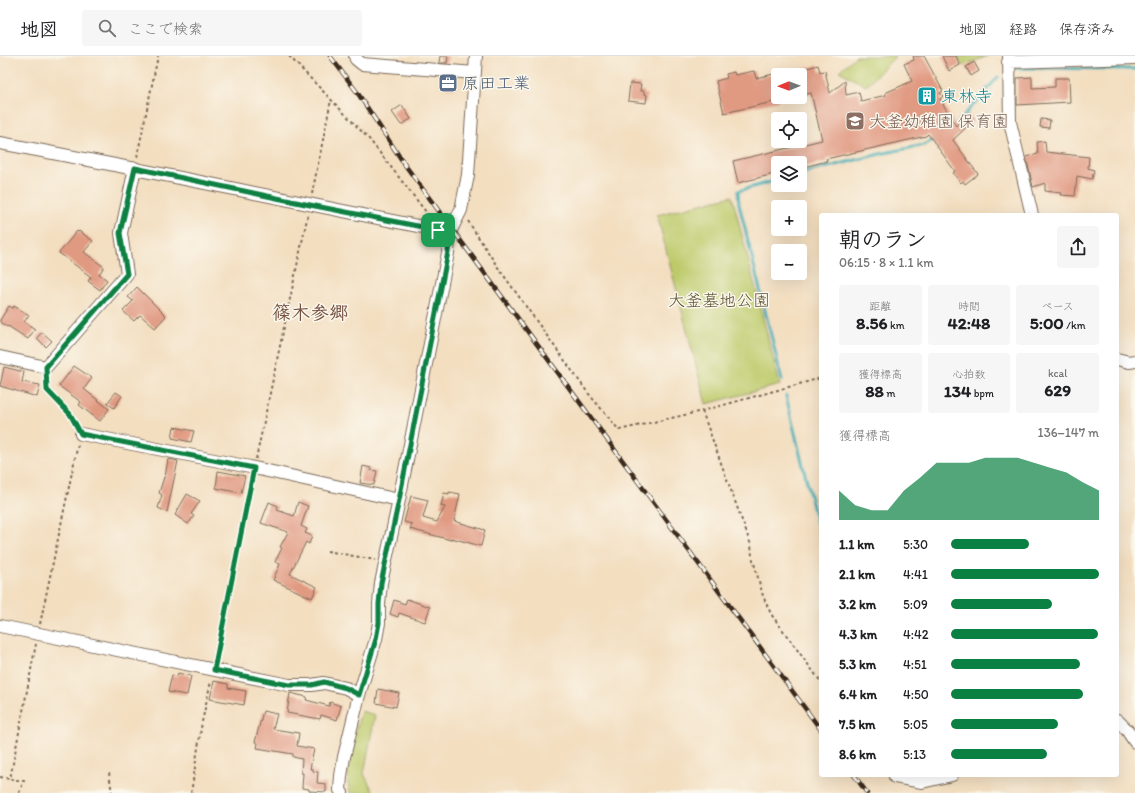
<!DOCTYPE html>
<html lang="ja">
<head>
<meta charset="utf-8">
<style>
	body { margin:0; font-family:Itim,"Klee One",sans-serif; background:#f6f6f6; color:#202124; height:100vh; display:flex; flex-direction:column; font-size:15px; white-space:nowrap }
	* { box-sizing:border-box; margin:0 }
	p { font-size:13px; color:#757577 }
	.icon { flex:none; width:22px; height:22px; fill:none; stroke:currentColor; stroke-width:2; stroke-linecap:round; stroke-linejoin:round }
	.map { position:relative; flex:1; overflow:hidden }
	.panel { position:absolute; left:819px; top:157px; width:300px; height:564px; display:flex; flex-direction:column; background:#fff; border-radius:4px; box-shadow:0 4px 16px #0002 }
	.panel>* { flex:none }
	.needle { width:26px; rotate:269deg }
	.buttons { position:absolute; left:771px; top:12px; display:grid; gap:8px }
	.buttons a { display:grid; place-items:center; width:36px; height:36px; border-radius:4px; background:#fff; box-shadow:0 4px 16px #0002; font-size:20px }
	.pin { position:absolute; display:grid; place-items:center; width:34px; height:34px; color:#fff; margin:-17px; border-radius:8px; box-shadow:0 2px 6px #0006 }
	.round { display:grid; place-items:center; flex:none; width:42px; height:42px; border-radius:4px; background:#f6f6f6 }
	.overview { display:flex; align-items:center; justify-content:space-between; height:68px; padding:0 20px }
	h1 { font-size:22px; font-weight:700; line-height:30px }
	.stats { display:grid; grid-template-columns:repeat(3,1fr); gap:6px; height:68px; padding:4px 20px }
	.stats div { display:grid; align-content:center; border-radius:4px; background:#f6f6f6; text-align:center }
	.stats b { font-size:17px; font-weight:700 }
	.stats small { font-size:11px; font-weight:400 }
	.stats p { font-size:11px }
	.chart { height:112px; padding:8px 20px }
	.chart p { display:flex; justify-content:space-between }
	.chart svg { width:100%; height:72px; margin-top:4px; fill:#0b8043; opacity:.7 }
	ul { padding:0 20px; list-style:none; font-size:13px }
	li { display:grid; grid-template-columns:64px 48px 1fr; align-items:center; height:30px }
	li i { height:10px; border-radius:5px; background:#0b8043 }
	header { display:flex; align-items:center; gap:24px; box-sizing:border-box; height:56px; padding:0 20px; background:#fff; border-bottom:1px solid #e0e0e0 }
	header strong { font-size:19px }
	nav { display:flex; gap:22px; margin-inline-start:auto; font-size:14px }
	.search { width:280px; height:36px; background:#f6f6f6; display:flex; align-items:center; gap:10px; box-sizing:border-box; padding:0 14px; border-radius:4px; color:#757577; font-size:15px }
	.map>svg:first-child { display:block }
</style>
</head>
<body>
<header>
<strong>地図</strong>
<div class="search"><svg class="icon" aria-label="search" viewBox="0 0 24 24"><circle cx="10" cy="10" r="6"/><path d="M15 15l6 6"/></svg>ここで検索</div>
<nav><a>地図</a><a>経路</a><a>保存済み</a></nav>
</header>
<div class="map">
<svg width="1135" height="737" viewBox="0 0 1135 737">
	<rect width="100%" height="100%" fill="#fbf7ec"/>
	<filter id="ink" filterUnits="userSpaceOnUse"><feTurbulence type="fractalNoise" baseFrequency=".025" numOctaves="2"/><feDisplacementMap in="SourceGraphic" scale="8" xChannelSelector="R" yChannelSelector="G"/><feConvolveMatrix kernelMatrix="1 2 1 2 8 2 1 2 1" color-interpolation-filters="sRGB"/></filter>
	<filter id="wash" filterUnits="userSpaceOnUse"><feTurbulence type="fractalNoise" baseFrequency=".012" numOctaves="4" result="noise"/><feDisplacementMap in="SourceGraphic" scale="16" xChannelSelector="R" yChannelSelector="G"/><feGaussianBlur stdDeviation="0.9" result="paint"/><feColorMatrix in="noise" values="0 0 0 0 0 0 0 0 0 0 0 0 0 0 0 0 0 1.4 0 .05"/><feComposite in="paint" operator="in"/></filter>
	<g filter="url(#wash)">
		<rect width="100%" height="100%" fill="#f3dec0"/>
		<path fill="#bdca6b" stroke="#7c7a44" d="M856,0H896L866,30L839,15Z
			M958,0H988L962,10Z
			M732,140L780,329L706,348L657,159Z
			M361,655L375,659L364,718L374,737H350C343,712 355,679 361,655Z"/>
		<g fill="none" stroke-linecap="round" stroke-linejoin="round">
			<path stroke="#3aacb5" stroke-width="3" d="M1015,12L1135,13
				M953,72L998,21
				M800,118L880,98L924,89L935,83
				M778,124L738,135L739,148L782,324
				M786,340L821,484"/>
		</g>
		<g id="blocks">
			<path fill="#e19a82" d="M440,0H448L447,7H439Z
				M913,0H924L943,35L940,37L943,40L940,43L956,70L968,58L974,64L953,84L978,118L965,128L963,125L961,127L953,117L955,115L928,78L926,80L826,103L827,105L800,112V107H778V117L738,127L733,105L822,84L811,37L800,40V14L818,9L820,16L825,15L830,37L845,25L846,39L859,36L861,45L886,39L885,37L912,25L904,8L914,4Z
				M942,0H956L960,9L949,15Z
				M974,6L979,15L971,20L966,11Z
				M754,15L756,22L778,17V45L724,57L716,25L727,22L726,18L734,16L735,19Z
				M1032,21V32L1055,31V22H1069L1070,46L1017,49V22Z
				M444,22L455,23L454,33L443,31Z
				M630,27L641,28L640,35H644V38L647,39L646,47L628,45Z
				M402,49L411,63L401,69L392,56Z
				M1041,63L1050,64L1049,72L1040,71Z
				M1045,85L1046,96L1089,101L1088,112L1094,114L1092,123L1077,120L1075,140L1061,139L1062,137L1045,135V127L1033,131L1026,101L1038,98L1037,86Z
				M77,175L79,176V175L93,185L84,196L104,211L99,218L107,224L100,234L88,225L91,221L59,197Z
				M137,231L166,260L155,272L140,259L134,265L123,255L133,245L128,241Z
				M9,250L13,252L14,250L29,259L24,266L35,273L28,283L8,270L7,271L0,266V264Z
				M42,276L52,285L46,291L37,282Z
				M74,310L92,322L84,333L109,353L100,365L79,349L81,346L59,330Z
				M4,311L24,316L22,326L40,329L37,341L0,330Z
				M116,336L122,340L114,352L107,347Z
				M174,371L194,375L191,386L172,382Z
				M168,403L178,405L167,456L158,452L162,439L159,437L164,421H165Z
				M363,410L371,412L370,414L377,415L374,429L360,427Z
				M218,415L245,420L241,437L216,432Z
				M449,436L460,438L454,465L485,474L481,490L451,482V484L410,473L412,468L404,466L411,440L428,444L423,462L437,466L445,451L441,450L444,437L449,438Z
				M187,438L200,445L191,458L194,460L188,468L175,459Z
				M269,446L278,450L277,454L294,460L298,446L308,450L301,470L307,473L305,477L312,480L309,488L306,486L290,518L317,531L312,542L273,524L280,508L275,506L282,492L280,491L288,476L261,467Z
				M407,543L430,551L425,566L399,557L398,561L390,558L394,544L405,548Z
				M178,617L191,620L187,639L168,636L172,619L177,620Z
				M214,625L228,628V632L246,635L244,649L210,643Z
				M378,633L399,637L396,651L376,647Z
				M290,637L307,641L306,644L329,650L330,646L341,650L337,664L321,659L320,663L287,657Z
				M263,655L277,658L273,673L299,677L297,690L314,693L310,713H313V715L318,716L317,727L326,728V736L309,735V733L302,732L303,717H301L302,703L293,701V698L257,692L258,687L255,686Z"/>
		</g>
	</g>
	<g filter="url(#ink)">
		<use href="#blocks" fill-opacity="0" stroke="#7b6957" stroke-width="1"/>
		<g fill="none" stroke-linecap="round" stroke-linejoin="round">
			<g stroke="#7b6957" stroke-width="14">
				<path id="street" d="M355,0L356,3L362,8L475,17
					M1009,0L1010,66L1032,159
					M1008,6L1135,2
					M0,87C146,114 292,145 438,174L449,182
					M0,301L46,311L127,218L121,177L135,112
					M1117,303L1129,306L1135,305
					M81,378L250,411L399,444
					M0,570L289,629H312L324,627L346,632L359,639
					M1117,664L1127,674L1135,686
					M895,721L922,726L952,719
					M342,737L340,734L341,720L344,701L359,639L376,583L379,567V548L381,527L399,444L448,197L449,182L452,172L461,154L468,119L476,0"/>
			</g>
			<path stroke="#7b6957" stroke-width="2" stroke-dasharray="3 3" stroke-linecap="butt" d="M289,0L369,83L430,161
				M137,101L158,0
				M312,138L331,44
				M468,165L497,210L588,337L619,374L702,355L821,322
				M47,322V334L70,358L76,369
				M702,355L751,489L752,500L763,540L771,558L821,626
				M256,403L308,158
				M327,495L375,504
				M40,568L78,388
				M216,603L252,423
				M109,717L112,737
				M0,721L10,723
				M19,737L24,725L10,723L36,588
				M191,737L202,666L211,625"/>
			<use href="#street" stroke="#fff" stroke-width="12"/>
			<g stroke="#3b2a1e" stroke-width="4.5">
				<path id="rail" d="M330,0L357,36L405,109L821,674
					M854,719L867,737"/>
			</g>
			<use href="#rail" stroke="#fbf7ec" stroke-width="3" stroke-dasharray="9" stroke-linecap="butt"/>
		</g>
	</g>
	<g fill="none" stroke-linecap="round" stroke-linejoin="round" filter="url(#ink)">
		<g stroke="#fff" stroke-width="8">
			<path id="route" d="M135,112L310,149L438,174L449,182L448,196L399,444L381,527L379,548V567L376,583L359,639L346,632L324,626L312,629H289L214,614L254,412L81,378L70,358L47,334L46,311L127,218L120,177Z"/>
		</g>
		<use href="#route" stroke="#0b8043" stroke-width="5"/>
	</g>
	<defs>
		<g id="office-square" transform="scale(1)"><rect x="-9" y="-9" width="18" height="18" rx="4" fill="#5c6f8a" stroke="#fbf7ec"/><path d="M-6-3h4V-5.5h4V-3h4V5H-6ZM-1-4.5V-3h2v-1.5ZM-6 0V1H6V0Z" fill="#fff"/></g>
		<g id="building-square" transform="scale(1)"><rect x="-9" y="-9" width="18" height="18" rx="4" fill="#0f9aa8" stroke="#fbf7ec"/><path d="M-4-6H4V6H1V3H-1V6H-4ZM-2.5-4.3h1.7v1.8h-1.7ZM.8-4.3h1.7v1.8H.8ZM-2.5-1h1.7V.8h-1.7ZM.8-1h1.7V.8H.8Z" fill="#fff"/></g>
		<g id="school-square" transform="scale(1)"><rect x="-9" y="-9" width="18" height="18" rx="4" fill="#8d6e63" stroke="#fbf7ec"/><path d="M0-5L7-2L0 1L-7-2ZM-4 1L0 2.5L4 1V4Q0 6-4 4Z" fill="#fff"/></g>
	</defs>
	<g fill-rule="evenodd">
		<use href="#office-square" x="448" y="27"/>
		<use href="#building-square" x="927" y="40"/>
		<use href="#school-square" x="855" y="65"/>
	</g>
	<g text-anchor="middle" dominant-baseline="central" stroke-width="3" stroke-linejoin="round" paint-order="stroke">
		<g font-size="17" fill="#4e5e75" stroke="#fbf7ec" text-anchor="start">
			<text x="462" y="27">原田工業</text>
		</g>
		<g font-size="17" fill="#0d838f" stroke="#fbf7ec" text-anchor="start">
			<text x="941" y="40">東林寺</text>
		</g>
		<g font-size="17" fill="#785e54" stroke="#fbf7ec" text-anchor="start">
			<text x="869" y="65">大釜幼稚園 保育園</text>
		</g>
		<g font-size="17" fill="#5c5231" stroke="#fbf7ec">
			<text x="719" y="244">大釜墓地公園</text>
		</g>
		<g font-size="19" font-weight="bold" fill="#755141" stroke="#fbf7ec">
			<text x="310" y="256">篠木参郷</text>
		</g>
	</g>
</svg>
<div class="buttons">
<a><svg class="needle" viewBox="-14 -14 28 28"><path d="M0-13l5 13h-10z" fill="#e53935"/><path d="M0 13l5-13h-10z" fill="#757577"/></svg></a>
<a><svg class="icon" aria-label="locate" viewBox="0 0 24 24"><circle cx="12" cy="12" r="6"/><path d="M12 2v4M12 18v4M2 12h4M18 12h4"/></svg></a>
<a><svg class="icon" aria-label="layers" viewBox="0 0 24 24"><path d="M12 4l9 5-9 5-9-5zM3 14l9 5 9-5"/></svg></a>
<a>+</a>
<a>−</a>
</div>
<div class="pin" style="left:438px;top:174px;background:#1e9e55"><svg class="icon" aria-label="arrive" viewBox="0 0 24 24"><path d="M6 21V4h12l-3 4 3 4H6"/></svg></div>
<section class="panel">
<div class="overview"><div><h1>朝のラン</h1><p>06:15 · 8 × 1.1 km</p></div><a class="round"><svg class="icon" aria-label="share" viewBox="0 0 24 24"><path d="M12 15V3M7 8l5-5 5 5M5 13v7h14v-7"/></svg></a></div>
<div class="stats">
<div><p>距離</p><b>8.56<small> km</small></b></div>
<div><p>時間</p><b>42:48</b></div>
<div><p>ペース</p><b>5:00<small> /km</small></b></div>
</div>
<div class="stats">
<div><p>獲得標高</p><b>88<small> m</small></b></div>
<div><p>心拍数</p><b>134<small> bpm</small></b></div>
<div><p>kcal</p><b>629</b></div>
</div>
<div class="chart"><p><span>獲得標高</span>136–147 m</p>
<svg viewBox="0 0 160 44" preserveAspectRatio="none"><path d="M0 44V26L10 35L20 38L30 38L40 26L50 18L60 9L70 9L80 9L90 6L100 6L110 6L120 9L130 12L140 15L150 21L160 26V44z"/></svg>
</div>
<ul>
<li><b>1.1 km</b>5:30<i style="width:53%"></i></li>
<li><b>2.1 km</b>4:41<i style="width:100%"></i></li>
<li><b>3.2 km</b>5:09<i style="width:68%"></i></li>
<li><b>4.3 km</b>4:42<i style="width:99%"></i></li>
<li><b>5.3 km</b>4:51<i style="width:87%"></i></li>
<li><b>6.4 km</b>4:50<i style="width:89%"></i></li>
<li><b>7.5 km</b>5:05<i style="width:72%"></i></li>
<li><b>8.6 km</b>5:13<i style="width:65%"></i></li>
</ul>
</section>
</div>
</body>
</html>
